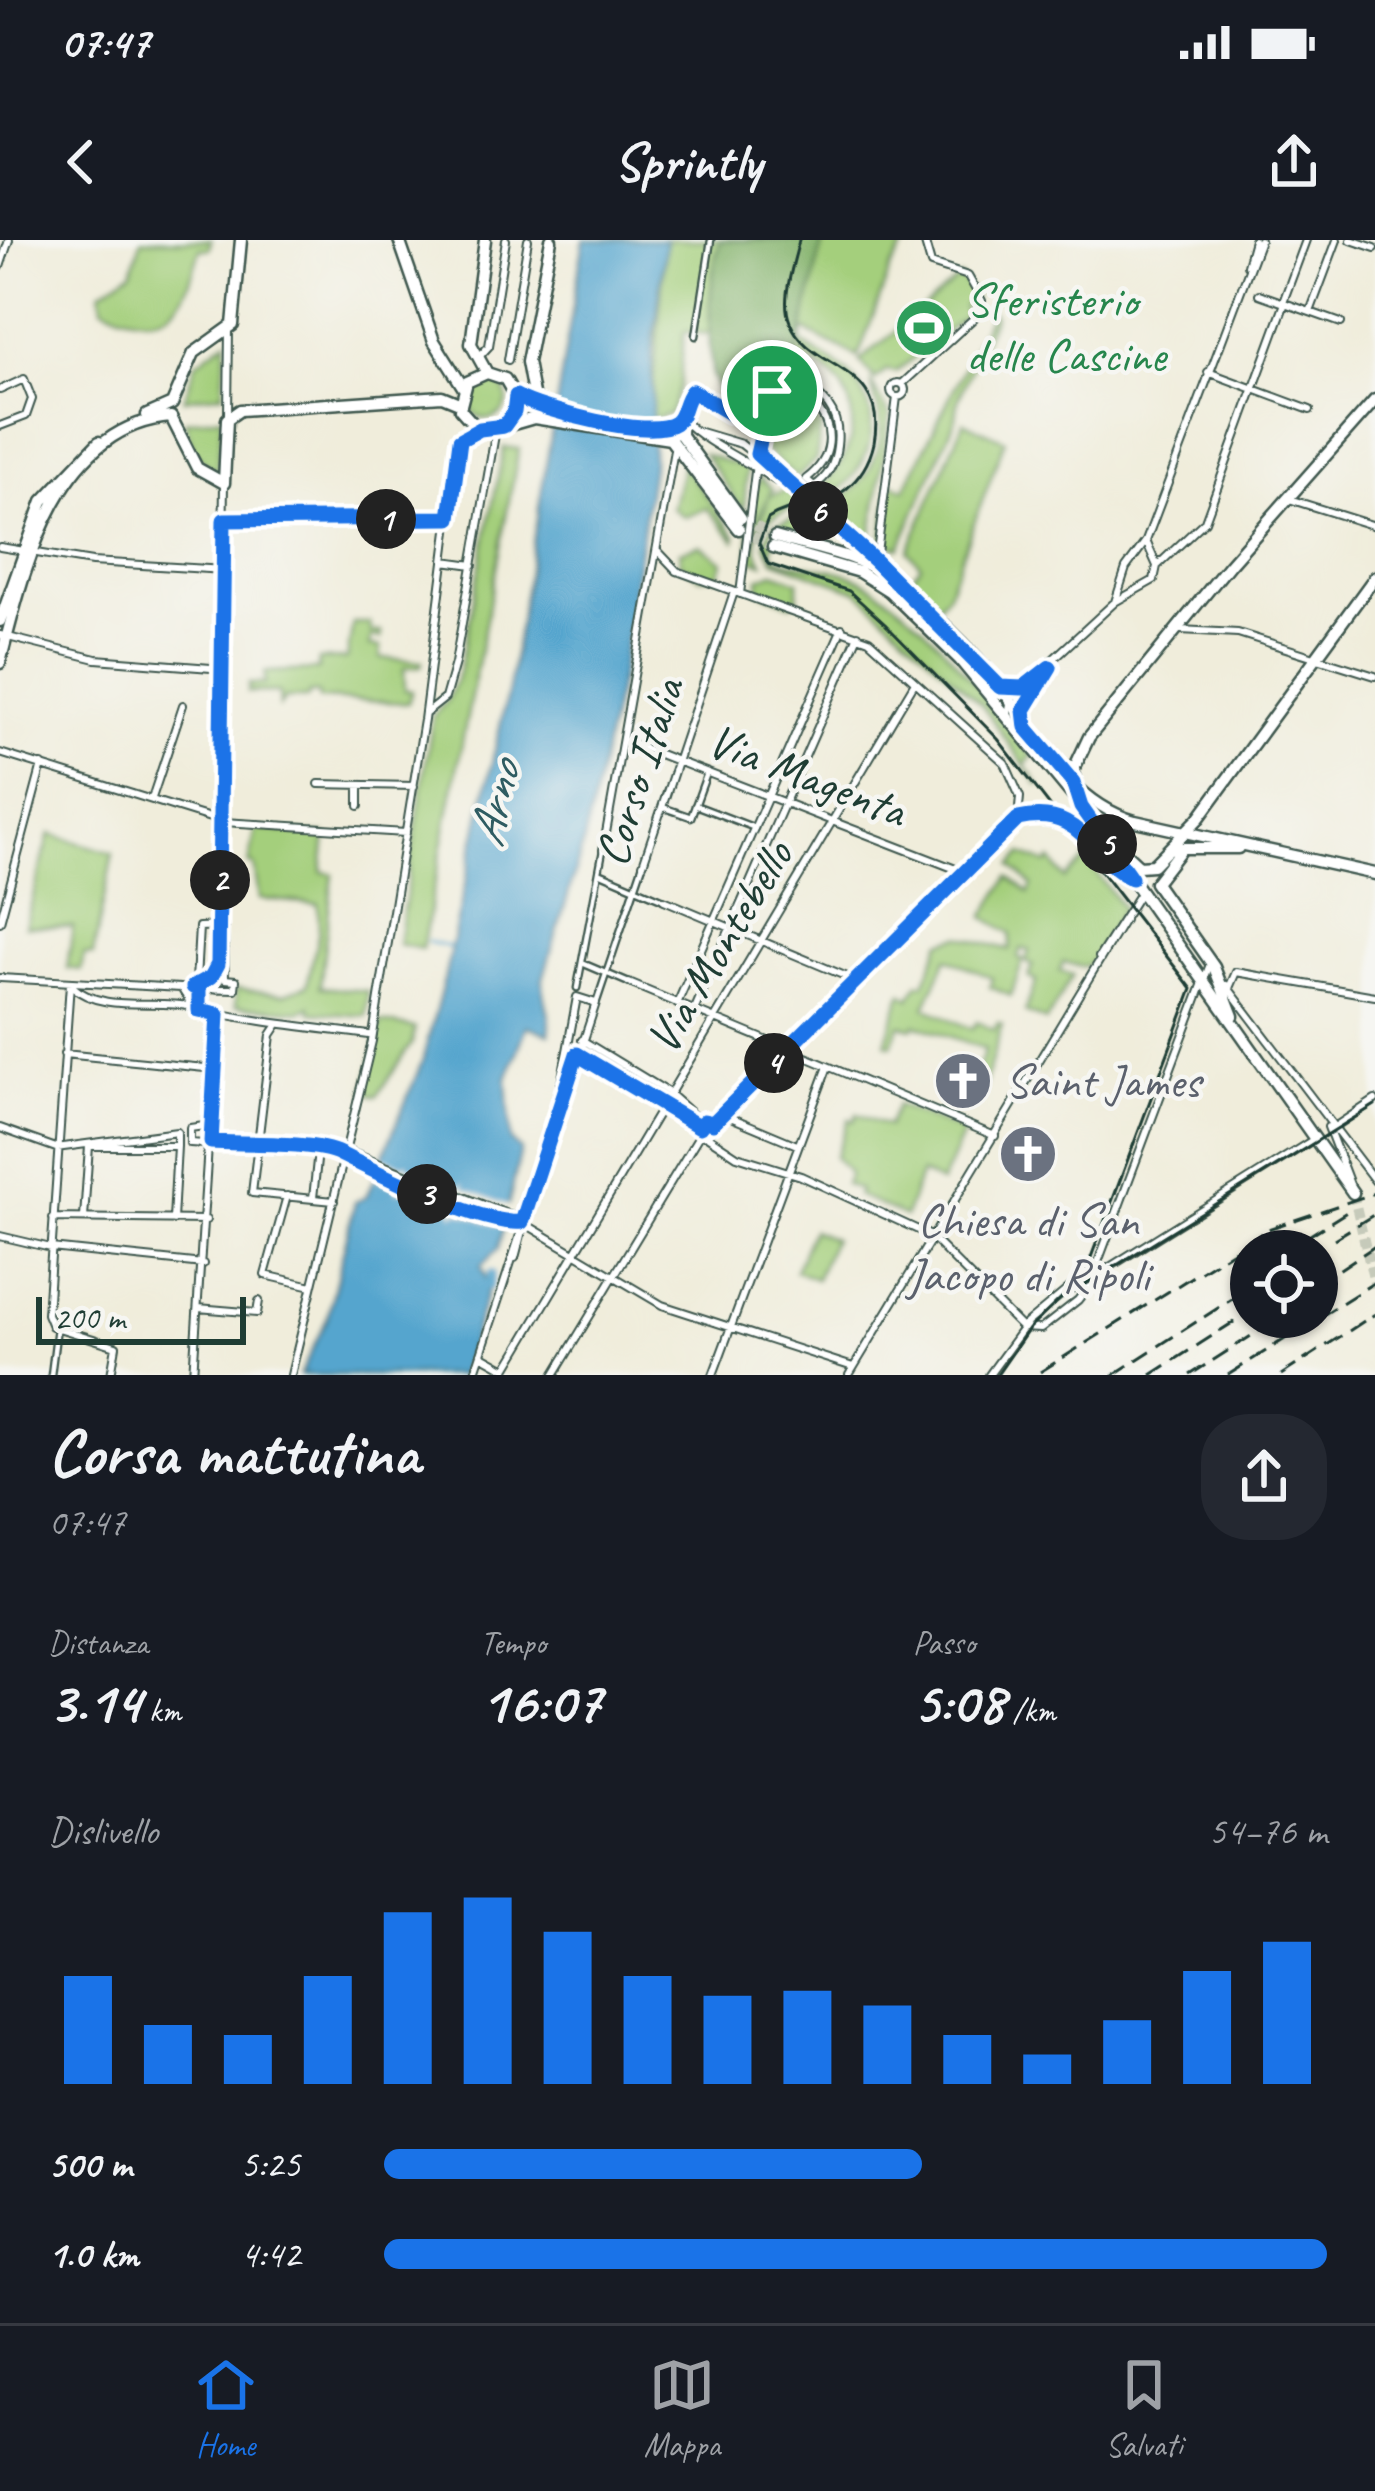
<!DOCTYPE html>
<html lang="it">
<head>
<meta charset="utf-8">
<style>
	body { margin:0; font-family:Caveat,sans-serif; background:#242831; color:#f1f3f6; height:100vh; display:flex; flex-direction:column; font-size:45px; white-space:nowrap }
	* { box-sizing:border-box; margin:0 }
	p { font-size:39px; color:#9ea1a6 }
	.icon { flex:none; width:66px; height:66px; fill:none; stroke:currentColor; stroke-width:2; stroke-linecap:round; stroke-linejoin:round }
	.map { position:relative; height:1135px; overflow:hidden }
	.sheet { display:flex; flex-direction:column; background:#171b24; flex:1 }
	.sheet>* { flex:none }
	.fabs { position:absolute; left:1230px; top:990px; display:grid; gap:24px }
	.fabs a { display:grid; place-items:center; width:108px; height:108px; border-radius:50%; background:#171b24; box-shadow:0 3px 9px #0004; font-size:60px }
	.scale { position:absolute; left:36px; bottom:30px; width:210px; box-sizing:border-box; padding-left:12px; border:6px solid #1f3d34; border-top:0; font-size:33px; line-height:42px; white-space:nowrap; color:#1f3d34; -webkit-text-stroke:9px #f6f6f2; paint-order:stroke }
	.pin { position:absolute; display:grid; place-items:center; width:102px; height:102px; color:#fff; margin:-51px; border:6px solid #fff; border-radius:50%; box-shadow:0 3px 12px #0007 }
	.km { position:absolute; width:60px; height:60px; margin:-30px; border-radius:50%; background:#222; color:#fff; font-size:33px; line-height:60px; text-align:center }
	.round { display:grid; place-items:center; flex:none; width:126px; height:126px; border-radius:48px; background:#242831 }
	.headline { display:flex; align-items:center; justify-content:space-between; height:204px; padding:0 48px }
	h1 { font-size:66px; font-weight:700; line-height:90px }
	.stats { display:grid; grid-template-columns:repeat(3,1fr); gap:18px; height:204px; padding:12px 48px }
	.stats div { display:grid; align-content:center }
	.stats b { font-size:60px; font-weight:700 }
	.stats small { font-size:33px; font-weight:400 }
	.stats p { font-size:33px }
	.chart { height:336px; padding:24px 48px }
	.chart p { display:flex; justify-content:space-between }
	.chart svg { width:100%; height:216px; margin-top:12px; stroke:#1a73e8; stroke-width:6 }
	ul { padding:0 48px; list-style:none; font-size:39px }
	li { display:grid; grid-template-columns:192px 144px 1fr; align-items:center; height:90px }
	li i { height:30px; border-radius:15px; background:#1a73e8 }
	.status { display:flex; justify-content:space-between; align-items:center; height:84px; padding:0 60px; background:#171b24; direction:ltr }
	.status svg { height:33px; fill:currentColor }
	header { display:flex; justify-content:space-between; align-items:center; height:156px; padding:0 48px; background:#171b24; font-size:54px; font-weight:700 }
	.menu { display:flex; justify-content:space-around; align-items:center; height:168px; border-top:3px solid #363941; background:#171b24; font-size:33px; color:#9ea1a6 }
	.menu a { display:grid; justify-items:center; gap:6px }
	.menu .on { color:#1a73e8 }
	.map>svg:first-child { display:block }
</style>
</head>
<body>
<div class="status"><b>07:47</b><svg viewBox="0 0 49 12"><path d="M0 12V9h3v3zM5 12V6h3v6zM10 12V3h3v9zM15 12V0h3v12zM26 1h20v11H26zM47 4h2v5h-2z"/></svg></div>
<header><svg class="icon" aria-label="back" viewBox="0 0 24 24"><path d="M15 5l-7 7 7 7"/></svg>Sprintly<svg class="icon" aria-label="share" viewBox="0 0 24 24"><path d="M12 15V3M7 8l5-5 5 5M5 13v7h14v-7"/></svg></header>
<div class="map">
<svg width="1375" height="1135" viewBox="0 0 1375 1135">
	<rect width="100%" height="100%" fill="#f6f6f2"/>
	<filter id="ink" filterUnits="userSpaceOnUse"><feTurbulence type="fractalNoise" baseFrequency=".00833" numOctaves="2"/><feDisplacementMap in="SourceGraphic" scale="24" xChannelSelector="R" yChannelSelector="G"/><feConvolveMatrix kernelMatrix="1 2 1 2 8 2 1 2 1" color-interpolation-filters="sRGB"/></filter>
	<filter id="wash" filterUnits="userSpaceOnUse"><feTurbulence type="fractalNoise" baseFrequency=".004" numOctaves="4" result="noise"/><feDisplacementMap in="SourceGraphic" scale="48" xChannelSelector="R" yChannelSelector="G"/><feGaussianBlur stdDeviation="2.7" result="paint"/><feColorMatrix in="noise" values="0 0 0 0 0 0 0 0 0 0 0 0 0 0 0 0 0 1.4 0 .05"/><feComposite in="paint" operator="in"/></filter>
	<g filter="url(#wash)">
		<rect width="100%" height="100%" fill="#f0eddb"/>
		<path fill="#a4cf7b" stroke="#628658" stroke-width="3" d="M141,0H211L209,9H200C183,69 172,94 103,67L101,51L132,31Z
			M666,0H909L891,28L858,117L804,90L801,102C817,115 836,121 850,135C889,175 871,234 826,259L817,250C877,202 858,114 775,119L745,151L726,156L712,137L710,94L684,92L680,145L671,173L650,180Z
			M960,37L976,56L964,66L965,76L896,132L887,130L875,140L860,121Z
			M991,72L994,76L958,160L956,178L900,307L881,303L891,243L905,249Z
			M226,100L223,153L184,159L196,123Z
			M469 160a19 19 0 1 1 38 0a19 19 0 1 1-38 0Z
			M872,144L890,176L871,299L833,265C863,247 883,217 880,181C879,168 872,154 872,144Z
			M777,161L806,167L821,186L816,219L797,238L763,208Z
			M222,176L217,232L194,213L185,181Z
			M964,182L1005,200L948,352L937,366L910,339L921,325L908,311Z
			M504,207L519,209L422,709L398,704L433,476L447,461L459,432Z
			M704,214L747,228L744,271Z
			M683,225L736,296L735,300L707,268L685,277L672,268Z
			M759,237L772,249L755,284L751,311L769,256L787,250L803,265C774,273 743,286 763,323L750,319L749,279Z
			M803,274L801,293L863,317L778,291L771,311L776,317C791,327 838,325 867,343C934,383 983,456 1032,516L1025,525L1039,546L981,464L858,351L774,320L765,304L772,286Z
			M700,305L723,321L719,335L700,337L680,323V311Z
			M774,332L798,341V360L791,364L760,351L759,338Z
			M353,383H370L371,392H381V398L371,397L370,406L381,407L380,418L422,421L421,426L404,428L405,450L412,451L408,463L319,459L318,453H309L308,458H285L280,466L279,452H248L249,444H265V432L318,430L319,420L347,419Z
			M256,589L326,595L322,632L333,634L320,747L368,751L366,776L311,772L310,766L301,771L235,766L236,749L284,754L307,745L319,691L318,664L259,659L254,625L249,624Z
			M50,594L113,613L93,715L84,714L81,730L67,728L73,687L25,686Z
			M1022,614L1047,624L1051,620L1065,639L1086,619L1123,668L1090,723L1084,727L1063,722L1060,731L1073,735L1046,781L1025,772L1036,741L1029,738L1033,725L1026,722L1029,710L1021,709L1018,718L1023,720L1011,756L990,747L992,738L947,718L925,767L972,789L977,782L994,790L998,783L1002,785L982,854L971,852L985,809L915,784L913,788L900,785L892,805L886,803L900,758L903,753L910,758L919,743L924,744L941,702L960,696L1010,710L1011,693L984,677L1009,637L1029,653L1032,645L1012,626Z
			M381,782L415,788L412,803L377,856L365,852Z
			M897,865L964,892L941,943L921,933L905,977L857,955L859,950L845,944L849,933L835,917L849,879L854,881L857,874L888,886Z
			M812,990L833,999L816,1039L795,1031Z"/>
		<path fill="#83b26b" stroke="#517850" stroke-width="3" d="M721,0H823L797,115L769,122L737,156L720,154C703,124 709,28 721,0Z"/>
		<path fill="#54a5ce" stroke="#3a7181" stroke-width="3" d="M584,0H666L652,114V227L621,434L583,605L543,739C542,759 553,774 549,794L527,786L507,839L511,901L521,910L498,1009L481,1026L489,1046L461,1135H300L327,1079L355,962L366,957L422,822L444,740L508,450Z"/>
		<path fill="#f0eddb" d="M378,915L403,925L407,921L408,926L459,947L464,943V948L512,967L506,989L458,971L453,975L452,969L401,949L397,953L396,947L369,936Z"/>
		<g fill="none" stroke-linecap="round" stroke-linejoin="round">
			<path stroke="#54a5ce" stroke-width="3" d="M428,702L449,707"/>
			<path stroke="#54a5ce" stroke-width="8" d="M489,1046L491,1034"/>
		</g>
	</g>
	<g filter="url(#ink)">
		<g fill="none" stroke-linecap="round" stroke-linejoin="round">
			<path stroke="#c6caba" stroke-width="10" stroke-dasharray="10 5" stroke-linecap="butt" d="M742,278L775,297
				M739,289L773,307
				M1353,953L1375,1047"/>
			<g stroke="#3e574d" stroke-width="9">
				<path id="pedestrian" d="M696,96L711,0
					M784,238L830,282
					M695,565L755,588
					M662,567L691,577L707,533
					M599,632L664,660
					M582,723L629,743
					M577,748L603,610
					M597,761L643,624
					M51,1135L57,1087"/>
			</g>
			<g stroke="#3e574d" stroke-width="10">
				<path id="minor" d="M1351,0L1375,8
					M1247,25L1254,0
					M0,27L9,0
					M1259,54L1341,83
					M1283,62L1306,0
					M1310,72L1337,0
					M478,118L489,106L506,0
					M508,120L528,0
					M1208,132L1310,170
					M891 150a7 7 0 1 1 14 0a7 7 0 1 1-14 0Z
					M902,144L974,78L982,61L968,36L931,24L924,0
					M0,150L24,139L32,159L26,176L0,186
					M729,173C757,152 780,144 813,163C837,189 833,219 806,239L814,246C829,237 835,223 837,206C843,160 809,150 779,126L772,151L760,191L740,354
					M228,175L229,89
					M681,178C707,205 744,219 776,241L784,238L741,204L697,191
					M683,195L684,161L695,150L760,191
					M1289,259L1375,286
					M224,280L448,278
					M830,282L884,331
					M0,307L92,322L225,330
					M658,311L677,331L869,400L1005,523L1020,557L1018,579L720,875L708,896
					M444,321L473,325
					M876,321L897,157
					M1157,326L1205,281L1285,63
					M1115,362L1126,328L1146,301L1260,0
					M1180,390L1238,393L1375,436
					M0,395L96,419L224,429
					M425,474L445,458L455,423L496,189
					M1008,475L1011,458L1115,362L1154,340L1157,326L1146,301
					M1023,476L1048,430
					M623,500L966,633
					M0,513L223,582L406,593
					M319,544L414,546
					M152,558L183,465
					M359,566V545
					M1022,578L1080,589L1124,634
					M603,610L674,210
					M643,624L734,352
					M664,660L857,741
					M0,682L42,525
					M224,686L225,739L236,740L235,749L201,748L196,740L199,687Z
					M1099,717L1140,653
					M0,738L181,748L193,767
					M70,743L47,1074L52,1086L116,1106L111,1135
					M629,743L995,896
					M1226,745L1375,941
					M72,746C102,774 156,758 192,767C250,782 309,787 369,795
					M194,747L199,771
					M184,748L206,741L216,728
					M1229,748L1236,732L1375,756
					M217,749L224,243
					M677,764L842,388
					M694,771L858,395
					M277,786L271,795L252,953L334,961
					M582,800L666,851L702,883
					M64,814L215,829
					M577,815L700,888
					M723,874L797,905
					M702,883V893L737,916L801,936L929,995L1022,1088
					M211,885L190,888V903L339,913L459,966L518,983
					M1328,887L1351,947
					M0,888L56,908L177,892V906H89L84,978
					M1333,888L1375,860
					M347,911L512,976L662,1065L853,1127
					M287,956L265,1035L312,1046
					M313,958L318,911
					M53,978L206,980
					M173,980L177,906
					M0,996L51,1008L203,1024
					M515,1018L522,991
					M198,1068L257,1073L259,1061
					M1022,1088L1041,1089L1078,1060L1097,1035L1316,898
					M481,1115L506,1129L915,442
					M193,1135L217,768
					M291,1135L372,801L424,480L459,203L477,190
					M474,1135L596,763L577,757L553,887
					M554,1135L701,892
					M713,1135L827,829
					M849,1135L1124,680
					M989,1135L1027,1083L1097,1025L1210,724"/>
			</g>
			<g stroke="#3e574d" stroke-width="15">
				<path id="primary" d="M399,0L434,101L463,147
					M485,0L471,104L487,133
					M516,156L542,170L602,180
					M535,165L527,122L551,0
					M147,175L172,164L194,113L233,85L241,0
					M507,182L516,158L505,139L487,133L467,142L460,169L477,188L496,189L534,178L670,199L739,289
					M632,185L680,194L741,278
					M775,297C812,308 857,314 888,337C926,366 972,408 1001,447C1038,498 1071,563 1135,581L1375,634
					M773,307L859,332L889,351L960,420L1072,555
					M0,381L43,261L99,202
					M0,423C23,334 55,186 171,177L197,228L224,243L227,179L240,170L442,156L459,163
					M1110,599L1139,626L1153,625L1199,578L1375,337
					M1233,776L1214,727L1155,643L1182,608H1238
					M1353,953L1081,567L1073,531L1089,497L1229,325L1375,160"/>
			</g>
			<use href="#pedestrian" stroke="#fff" stroke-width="4.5"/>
			<use href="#minor" stroke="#fff" stroke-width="6"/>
			<use href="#primary" stroke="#fff" stroke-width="10"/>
			<path stroke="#1f3d34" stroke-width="3" d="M799,0C794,24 780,59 790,82C809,132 889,123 874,203C870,221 860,238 845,250C822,268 792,263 768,279L759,303L768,324L849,351L885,384L998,499L1192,749L1084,1036L1029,1089L997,1135
				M1072,1053L1375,865"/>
			<path stroke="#1f3d34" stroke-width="3" stroke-dasharray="18 9" stroke-linecap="butt" d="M1334,999L1375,974
				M1285,1011L1348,971
				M1317,1044L1375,1006
				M1040,1132L1268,989L1375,953
				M1113,1135L1251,1047
				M1151,1135L1251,1071
				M1190,1135L1281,1077
				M1228,1135L1375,1042
				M1281,1135L1375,1074"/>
		</g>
	</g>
	<g fill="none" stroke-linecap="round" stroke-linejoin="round" filter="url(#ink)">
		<g stroke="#fff" stroke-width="24">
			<path id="route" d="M692,151L729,173L757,153L772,151L757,214L875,321L1000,447L1023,448L1050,427L1024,470L1026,487L1073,542L1081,567L1131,638C1089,618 1083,564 1018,579L713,883L704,881L700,887L577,814L522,982C480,986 379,933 340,914C314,901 242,904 211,902L218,774L199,770V750L193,747L211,737L218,724L224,280L450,278L460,200L480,189L504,186L514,172L516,156C541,170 650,200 675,183C685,176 683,161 692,151Z"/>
		</g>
		<use href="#route" stroke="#1a73e8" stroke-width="15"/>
	</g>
	<defs>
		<g id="stadium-disc" transform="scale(3)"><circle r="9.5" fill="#2e9e5b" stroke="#f6f6f2"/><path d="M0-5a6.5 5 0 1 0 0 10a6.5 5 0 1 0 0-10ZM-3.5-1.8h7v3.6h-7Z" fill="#fff"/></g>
		<g id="church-disc" transform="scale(3)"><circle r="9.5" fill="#6b7280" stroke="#f6f6f2"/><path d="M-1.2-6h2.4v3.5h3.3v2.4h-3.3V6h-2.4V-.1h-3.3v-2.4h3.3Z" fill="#fff"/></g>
	</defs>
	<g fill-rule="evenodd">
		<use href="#stadium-disc" x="924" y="88"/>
		<use href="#church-disc" x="963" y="841"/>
		<use href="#church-disc" x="1028" y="914"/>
	</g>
	<g text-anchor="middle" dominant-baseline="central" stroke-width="9" stroke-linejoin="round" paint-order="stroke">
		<g font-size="48" fill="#27864d" stroke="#f6f6f2" text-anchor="start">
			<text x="966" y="60">Sferisterio<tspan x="966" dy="55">delle Cascine</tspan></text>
		</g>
		<g font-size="48" fill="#1f3d34" stroke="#f6f6f2">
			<text transform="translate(639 532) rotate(-72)">Corso Italia</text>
			<text transform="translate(807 535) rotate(21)">Via Magenta</text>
			<text transform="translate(719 707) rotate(-59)">Via Montebello</text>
		</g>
		<g font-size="48" fill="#5b616d" stroke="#f6f6f2" text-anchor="start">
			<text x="1005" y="841">Saint James</text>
			<text x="1028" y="980" text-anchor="middle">Chiesa di San<tspan x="1028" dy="55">Jacopo di Ripoli</tspan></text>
		</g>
		<g font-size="51" font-style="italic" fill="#2f5c62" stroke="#f6f6f2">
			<text transform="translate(494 564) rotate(-77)">Arno</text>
		</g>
	</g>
</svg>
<div class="fabs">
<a><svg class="icon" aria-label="locate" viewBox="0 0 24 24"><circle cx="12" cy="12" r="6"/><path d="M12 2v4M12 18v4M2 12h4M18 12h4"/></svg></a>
</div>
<div class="scale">200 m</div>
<div class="pin" style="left:772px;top:151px;background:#1e9e55"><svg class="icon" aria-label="arrive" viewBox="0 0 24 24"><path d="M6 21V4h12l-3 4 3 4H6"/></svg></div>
<b class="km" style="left:386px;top:279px">1</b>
<b class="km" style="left:220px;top:640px">2</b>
<b class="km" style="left:427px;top:954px">3</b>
<b class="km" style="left:774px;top:823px">4</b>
<b class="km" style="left:1107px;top:604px">5</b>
<b class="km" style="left:818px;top:271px">6</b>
</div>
<section class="sheet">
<div class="headline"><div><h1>Corsa mattutina</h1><p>07:47</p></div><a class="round"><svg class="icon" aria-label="share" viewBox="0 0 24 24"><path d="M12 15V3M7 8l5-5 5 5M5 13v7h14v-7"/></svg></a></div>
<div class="stats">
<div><p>Distanza</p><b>3.14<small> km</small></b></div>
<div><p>Tempo</p><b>16:07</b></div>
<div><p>Passo</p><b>5:08<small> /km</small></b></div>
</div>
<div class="chart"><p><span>Dislivello</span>54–76 m</p>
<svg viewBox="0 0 160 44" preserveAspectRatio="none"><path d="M5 44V22M15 44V32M25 44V34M35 44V22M45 44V9M55 44V6M65 44V13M75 44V22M85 44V26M95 44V25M105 44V28M115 44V34M125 44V38M135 44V31M145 44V21M155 44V15"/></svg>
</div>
<ul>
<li><b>500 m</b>5:25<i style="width:57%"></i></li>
<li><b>1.0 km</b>4:42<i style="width:100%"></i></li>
</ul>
</section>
<nav class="menu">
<a class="on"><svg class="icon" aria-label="home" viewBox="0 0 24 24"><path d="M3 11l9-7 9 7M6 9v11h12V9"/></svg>Home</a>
<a><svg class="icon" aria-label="map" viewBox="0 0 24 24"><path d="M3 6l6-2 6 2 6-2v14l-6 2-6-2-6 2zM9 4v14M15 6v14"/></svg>Mappa</a>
<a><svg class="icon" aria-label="saved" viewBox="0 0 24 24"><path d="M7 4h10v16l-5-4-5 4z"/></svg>Salvati</a>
</nav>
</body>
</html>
